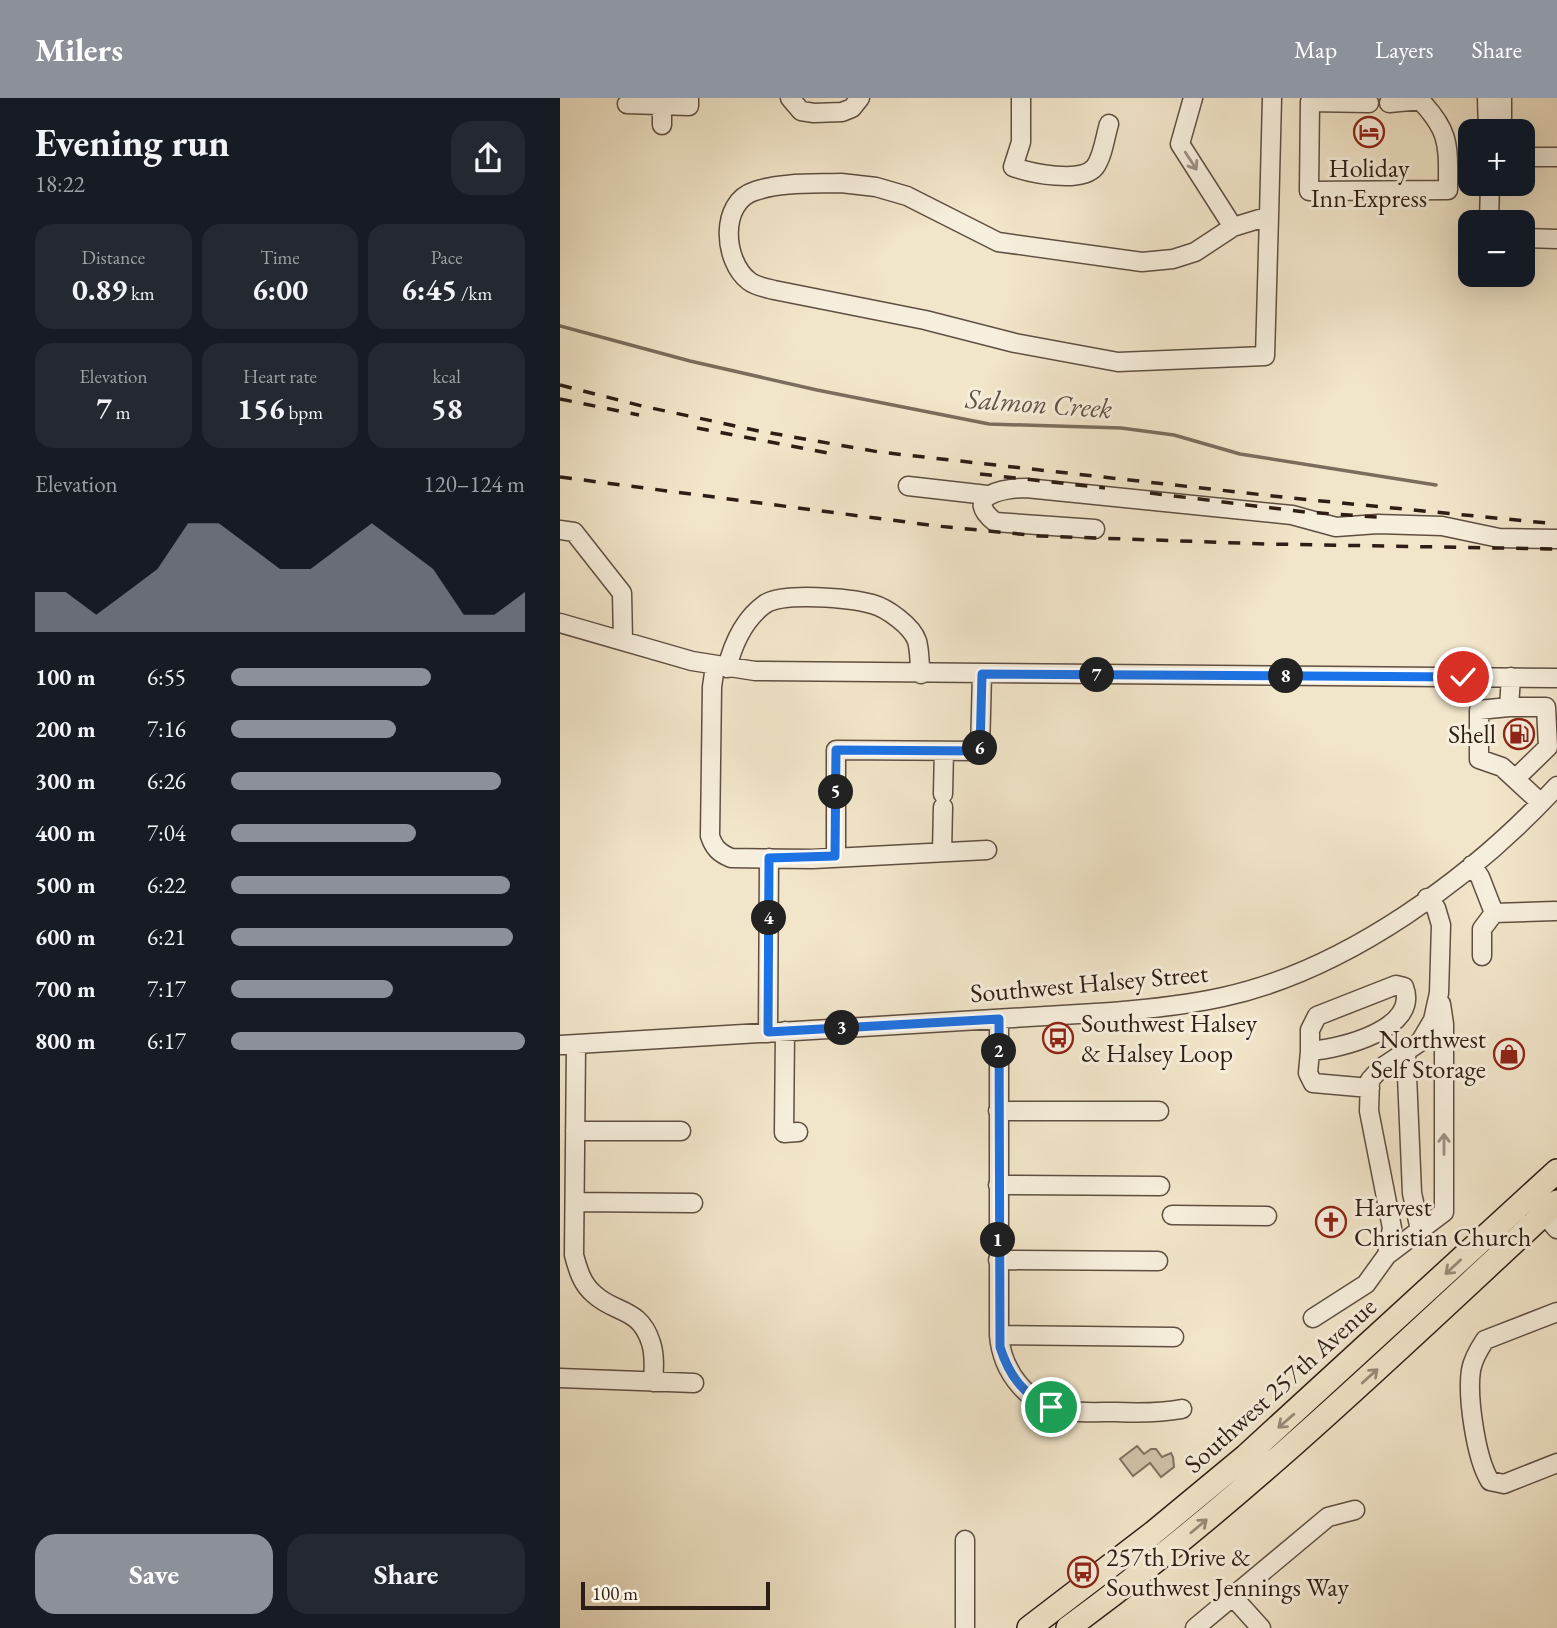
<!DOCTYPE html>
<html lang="en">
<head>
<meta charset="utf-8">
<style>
	body { margin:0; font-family:"EB Garamond",serif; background:#242831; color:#f1f3f6; height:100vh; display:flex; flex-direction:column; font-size:26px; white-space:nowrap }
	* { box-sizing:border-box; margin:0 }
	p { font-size:23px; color:#9ea1a6 }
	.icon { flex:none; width:38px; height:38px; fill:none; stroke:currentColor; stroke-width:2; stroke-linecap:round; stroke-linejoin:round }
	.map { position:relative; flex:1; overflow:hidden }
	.side { display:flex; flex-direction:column; background:#171b24; width:560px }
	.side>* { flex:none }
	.controls { position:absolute; left:898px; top:21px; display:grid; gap:14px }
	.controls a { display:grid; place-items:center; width:77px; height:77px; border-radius:14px; background:#171b24; box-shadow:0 7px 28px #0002; font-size:35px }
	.scale { position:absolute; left:21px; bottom:18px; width:189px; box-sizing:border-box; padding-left:7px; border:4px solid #2e1d14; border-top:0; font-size:19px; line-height:24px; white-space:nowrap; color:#2e1d14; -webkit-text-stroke:5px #f7efdd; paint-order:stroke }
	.pin { position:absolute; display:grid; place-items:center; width:60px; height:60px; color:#fff; margin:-30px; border:4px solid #fff; border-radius:50%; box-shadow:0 2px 7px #0007 }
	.km { position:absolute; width:35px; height:35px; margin:-18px; border-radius:50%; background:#222; color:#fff; font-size:19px; line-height:35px; text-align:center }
	.round { display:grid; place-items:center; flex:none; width:74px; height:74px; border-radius:21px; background:#242831 }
	.headline { display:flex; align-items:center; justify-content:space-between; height:119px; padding:0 35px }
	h1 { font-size:38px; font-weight:700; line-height:52px }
	.figures { display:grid; grid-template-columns:repeat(3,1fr); gap:10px; height:119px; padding:7px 35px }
	.figures div { display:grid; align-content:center; border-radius:18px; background:#242831; text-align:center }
	.figures b { font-size:30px; font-weight:700 }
	.figures small { font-size:19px; font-weight:400 }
	.figures p { font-size:19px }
	.chart { height:196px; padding:14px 35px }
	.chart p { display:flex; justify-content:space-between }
	.chart svg { width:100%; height:126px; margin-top:7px; fill:#8c9099; opacity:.7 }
	.primary-button { display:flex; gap:14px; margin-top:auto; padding:14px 35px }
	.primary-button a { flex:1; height:80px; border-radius:21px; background:#8c9099; color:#fff; font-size:28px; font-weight:700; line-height:80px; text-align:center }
	.primary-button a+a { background:#242831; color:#f1f3f6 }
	ul { padding:0 35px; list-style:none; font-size:23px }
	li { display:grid; grid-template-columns:112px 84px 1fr; align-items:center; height:52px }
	li i { height:18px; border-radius:9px; background:#8c9099 }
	header { display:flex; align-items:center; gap:42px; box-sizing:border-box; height:98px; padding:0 35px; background:#8c9099; color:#fff }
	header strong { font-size:33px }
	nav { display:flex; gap:38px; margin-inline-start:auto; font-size:24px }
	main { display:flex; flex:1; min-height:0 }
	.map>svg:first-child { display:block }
</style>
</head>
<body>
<header>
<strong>Milers</strong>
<nav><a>Map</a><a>Layers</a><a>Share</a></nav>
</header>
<main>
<section class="side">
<div class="headline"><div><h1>Evening run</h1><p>18:22</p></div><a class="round"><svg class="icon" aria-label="share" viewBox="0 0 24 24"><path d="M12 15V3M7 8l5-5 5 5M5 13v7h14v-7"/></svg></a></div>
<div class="figures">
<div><p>Distance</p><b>0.89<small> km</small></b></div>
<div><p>Time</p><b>6:00</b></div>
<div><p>Pace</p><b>6:45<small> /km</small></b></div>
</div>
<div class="figures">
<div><p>Elevation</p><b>7<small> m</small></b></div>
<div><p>Heart rate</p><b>156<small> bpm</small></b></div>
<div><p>kcal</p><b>58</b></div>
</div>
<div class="chart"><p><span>Elevation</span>120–124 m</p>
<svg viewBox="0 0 160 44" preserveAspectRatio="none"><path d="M0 44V30L10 30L20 38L30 30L40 22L50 6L60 6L70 14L80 22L90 22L100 14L110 6L120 14L130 22L140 38L150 38L160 30V44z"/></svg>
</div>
<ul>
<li><b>100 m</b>6:55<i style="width:68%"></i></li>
<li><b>200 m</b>7:16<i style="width:56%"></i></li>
<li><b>300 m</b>6:26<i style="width:92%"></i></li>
<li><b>400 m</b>7:04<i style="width:63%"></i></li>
<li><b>500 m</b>6:22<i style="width:95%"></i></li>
<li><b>600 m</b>6:21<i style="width:96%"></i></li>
<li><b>700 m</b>7:17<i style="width:55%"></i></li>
<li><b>800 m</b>6:17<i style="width:100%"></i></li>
</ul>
<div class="primary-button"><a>Save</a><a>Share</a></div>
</section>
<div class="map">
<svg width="997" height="1530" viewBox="0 0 997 1530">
	<rect width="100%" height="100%" fill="#f2e6ca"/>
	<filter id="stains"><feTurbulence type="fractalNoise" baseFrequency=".00286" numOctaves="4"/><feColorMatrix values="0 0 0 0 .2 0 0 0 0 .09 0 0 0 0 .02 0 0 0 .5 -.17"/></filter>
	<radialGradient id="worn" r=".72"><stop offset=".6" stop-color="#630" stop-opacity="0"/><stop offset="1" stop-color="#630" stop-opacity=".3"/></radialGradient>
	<path fill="#d1c4ab" stroke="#807060" stroke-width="2" d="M577,1348L584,1356L591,1351H596L602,1359L611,1355L613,1359L614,1369L601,1379L590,1365L573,1378L560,1361Z"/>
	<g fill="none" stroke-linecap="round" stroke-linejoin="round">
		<path stroke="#7b6d5c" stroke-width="3.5" d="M0,228L130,263L257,292L429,326L561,330L614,337L680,356L876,387"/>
		<g stroke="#5f4f42" stroke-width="21">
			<path id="minor" d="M230,0L241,13L254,15L282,14L292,10L300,0
				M461,0V44L453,69C471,75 521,86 535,69C543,58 545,39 549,26
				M633,0L620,46L673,129
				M927,0L928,33
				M809,5L750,4L749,93L888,92C888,47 891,34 858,0
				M829,5L861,2
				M67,6L129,8V0
				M102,27V0
				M938,33L942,19V0
				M962,59H997
				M281,85L316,89L347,98L438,144L582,164L613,161L635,154L673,129L709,118L705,258L558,264L455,245L365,222L214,192C206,190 195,188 189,183C163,163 159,104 195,93C222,84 254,86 281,85Z
				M709,118L712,0
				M929,124L930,86
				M962,140L997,141
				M348,388L427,397
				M535,431L435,424C401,397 446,390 466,390L732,417L776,429L818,426L882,428L939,440L997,441
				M0,432L14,434L62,495L63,543
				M0,525L132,563L195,573L997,580
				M155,568L152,589L150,738C154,750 159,755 171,760L253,761L427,752
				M167,570C173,546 184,521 205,506C224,494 290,500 312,506C327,510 352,528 357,543C360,553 359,566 361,576
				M951,579L949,609L919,612V661L942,669L981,705
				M949,609H986L988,649L955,681
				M383,696L384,653
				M382,754L383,709
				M276,758V652L420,653L422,576
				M912,767L920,779L934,815L995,813
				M922,858V831L934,815
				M836,887L844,889C860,931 780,951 750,953V932L757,918Z
				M439,921V1237C442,1274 468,1308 507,1313C523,1315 540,1314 556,1314C578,1315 600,1315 622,1311
				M225,933L224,1035L238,1034
				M208,935L209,760
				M0,947L552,914C589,911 627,907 663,899C787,872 913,779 997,688
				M16,947L14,1157C18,1172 22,1186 34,1196C55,1216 80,1209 91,1245C95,1257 94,1271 93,1284
				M750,953L748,975L753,985L810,990
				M846,954L852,1095L860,1132
				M438,1013H599
				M15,1033H121
				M438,1087L600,1088
				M15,1104L133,1105
				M984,1116L997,1131
				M612,1117L707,1118
				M827,1157L884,1114V926L881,906
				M438,1162L598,1163
				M997,1214L925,1242C919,1251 913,1261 911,1272C907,1299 916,1361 930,1383L944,1386L997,1365
				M753,1220L806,1186L827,1157L832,1130L809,1013L810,982L821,970L860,944L873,922L879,895L881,827L876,810L867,800
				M439,1237L614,1239
				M0,1280L134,1285
				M673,1499L701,1530
				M405,1530V1442
				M635,1530L768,1419L795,1412"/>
		</g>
		<g stroke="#2e1d14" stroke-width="26">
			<path id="major" d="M469,1530L593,1435L686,1358L997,1073
				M508,1530C683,1402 838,1251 997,1104"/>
		</g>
		<use href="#minor" stroke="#f7efdd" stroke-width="18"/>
		<use href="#major" stroke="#f2e6ca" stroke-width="23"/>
		<path stroke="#2e1d14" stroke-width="3.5" stroke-dasharray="12 12" stroke-linecap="butt" d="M0,287L82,308L199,333L319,354L731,400L997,426
			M0,301L79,317
			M137,330L278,357
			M420,376L545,390
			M0,379L377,428L480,438L707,446L997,451
			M590,395L745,414L817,419"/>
	</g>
	<defs><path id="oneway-shaft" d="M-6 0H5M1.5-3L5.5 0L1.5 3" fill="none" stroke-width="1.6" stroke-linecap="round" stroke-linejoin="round" transform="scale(1.75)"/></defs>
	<g stroke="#9d9083">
		<use href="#oneway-shaft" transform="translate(631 63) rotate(57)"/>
		<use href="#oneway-shaft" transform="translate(884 1046) rotate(-90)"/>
	</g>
	<g stroke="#9a8c78">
		<use href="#oneway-shaft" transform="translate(893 1169) rotate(137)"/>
		<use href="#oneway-shaft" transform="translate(810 1278) rotate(-42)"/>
		<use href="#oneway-shaft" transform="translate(726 1323) rotate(139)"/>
		<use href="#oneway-shaft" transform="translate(639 1428) rotate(-40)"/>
	</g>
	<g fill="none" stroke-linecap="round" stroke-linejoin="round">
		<g stroke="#fff" stroke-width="14">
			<path id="route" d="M491,1309C463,1297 449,1277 440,1249L439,921L208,934L209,760L275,758L276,652L420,653L422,576L903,579"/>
		</g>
		<use href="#route" stroke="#1a73e8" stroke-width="9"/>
	</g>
	<defs>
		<g id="hotel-ring" transform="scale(1.575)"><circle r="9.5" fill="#f7efdd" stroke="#8f2418" stroke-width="1.5"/><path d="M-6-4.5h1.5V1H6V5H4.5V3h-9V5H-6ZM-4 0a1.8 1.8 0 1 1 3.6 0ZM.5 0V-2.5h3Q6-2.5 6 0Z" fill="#8f2418"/></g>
		<g id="fuel-ring" transform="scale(1.575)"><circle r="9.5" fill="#f7efdd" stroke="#8f2418" stroke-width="1.5"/><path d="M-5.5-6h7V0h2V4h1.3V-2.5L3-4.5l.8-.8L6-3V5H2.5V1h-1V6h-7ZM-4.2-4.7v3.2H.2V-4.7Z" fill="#8f2418"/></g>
		<g id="bus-ring" transform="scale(1.575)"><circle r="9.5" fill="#f7efdd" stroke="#8f2418" stroke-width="1.5"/><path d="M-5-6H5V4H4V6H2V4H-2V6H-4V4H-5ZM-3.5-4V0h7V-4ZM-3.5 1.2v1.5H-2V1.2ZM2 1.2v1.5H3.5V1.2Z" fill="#8f2418"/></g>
		<g id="shop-ring" transform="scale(1.575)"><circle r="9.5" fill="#f7efdd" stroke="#8f2418" stroke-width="1.5"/><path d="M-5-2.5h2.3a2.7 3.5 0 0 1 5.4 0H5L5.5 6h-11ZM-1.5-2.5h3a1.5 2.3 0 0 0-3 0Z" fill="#8f2418"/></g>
		<g id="church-ring" transform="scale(1.575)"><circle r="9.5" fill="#f7efdd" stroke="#8f2418" stroke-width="1.5"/><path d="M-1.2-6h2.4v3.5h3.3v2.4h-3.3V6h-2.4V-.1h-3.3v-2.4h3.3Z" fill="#8f2418"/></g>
	</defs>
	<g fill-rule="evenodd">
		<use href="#hotel-ring" x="809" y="34"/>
		<use href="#fuel-ring" x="959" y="636"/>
		<use href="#bus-ring" x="498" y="940"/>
		<use href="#shop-ring" x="949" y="956"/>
		<use href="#church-ring" x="771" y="1124"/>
		<use href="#bus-ring" x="523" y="1474"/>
	</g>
	<g text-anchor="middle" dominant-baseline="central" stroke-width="6" stroke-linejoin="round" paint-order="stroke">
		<g font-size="26" fill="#2e1d14" stroke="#f7efdd" text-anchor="start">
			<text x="809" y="70" text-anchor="middle">Holiday<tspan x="809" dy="30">Inn Express</tspan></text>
			<text x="936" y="636" text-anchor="end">Shell</text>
			<text x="521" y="925">Southwest Halsey<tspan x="521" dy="30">&amp; Halsey Loop</tspan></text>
			<text x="926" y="941" text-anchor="end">Northwest<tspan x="926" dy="30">Self Storage</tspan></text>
			<text x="794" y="1109">Harvest<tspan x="794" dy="30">Christian Church</tspan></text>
			<text x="546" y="1459">257th Drive &amp;<tspan x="546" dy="30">Southwest Jennings Way</tspan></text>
		</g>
		<g font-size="26" fill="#2e1d14" stroke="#f7efdd">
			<text transform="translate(529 885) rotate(-5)">Southwest Halsey Street</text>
			<text transform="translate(720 1287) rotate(-42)">Southwest 257th Avenue</text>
		</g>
		<g font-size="28" font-style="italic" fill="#625244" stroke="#f7efdd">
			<text transform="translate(479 305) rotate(4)">Salmon Creek</text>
		</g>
	</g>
	<rect width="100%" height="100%" filter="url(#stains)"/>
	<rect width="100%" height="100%" fill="url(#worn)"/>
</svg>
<div class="controls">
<a>+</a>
<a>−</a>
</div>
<div class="scale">100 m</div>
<div class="pin" style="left:491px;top:1309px;background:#1e9e55"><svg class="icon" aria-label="arrive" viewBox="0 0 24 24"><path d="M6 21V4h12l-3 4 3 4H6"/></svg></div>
<div class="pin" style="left:903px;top:579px;background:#d93025"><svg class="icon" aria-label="check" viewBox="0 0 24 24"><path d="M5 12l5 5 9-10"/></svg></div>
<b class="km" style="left:438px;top:1142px">1</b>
<b class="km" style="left:439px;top:953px">2</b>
<b class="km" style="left:282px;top:930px">3</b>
<b class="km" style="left:209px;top:820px">4</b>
<b class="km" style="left:276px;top:694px">5</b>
<b class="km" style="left:420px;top:650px">6</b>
<b class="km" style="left:537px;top:577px">7</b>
<b class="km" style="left:726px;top:578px">8</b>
</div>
</main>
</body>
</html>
